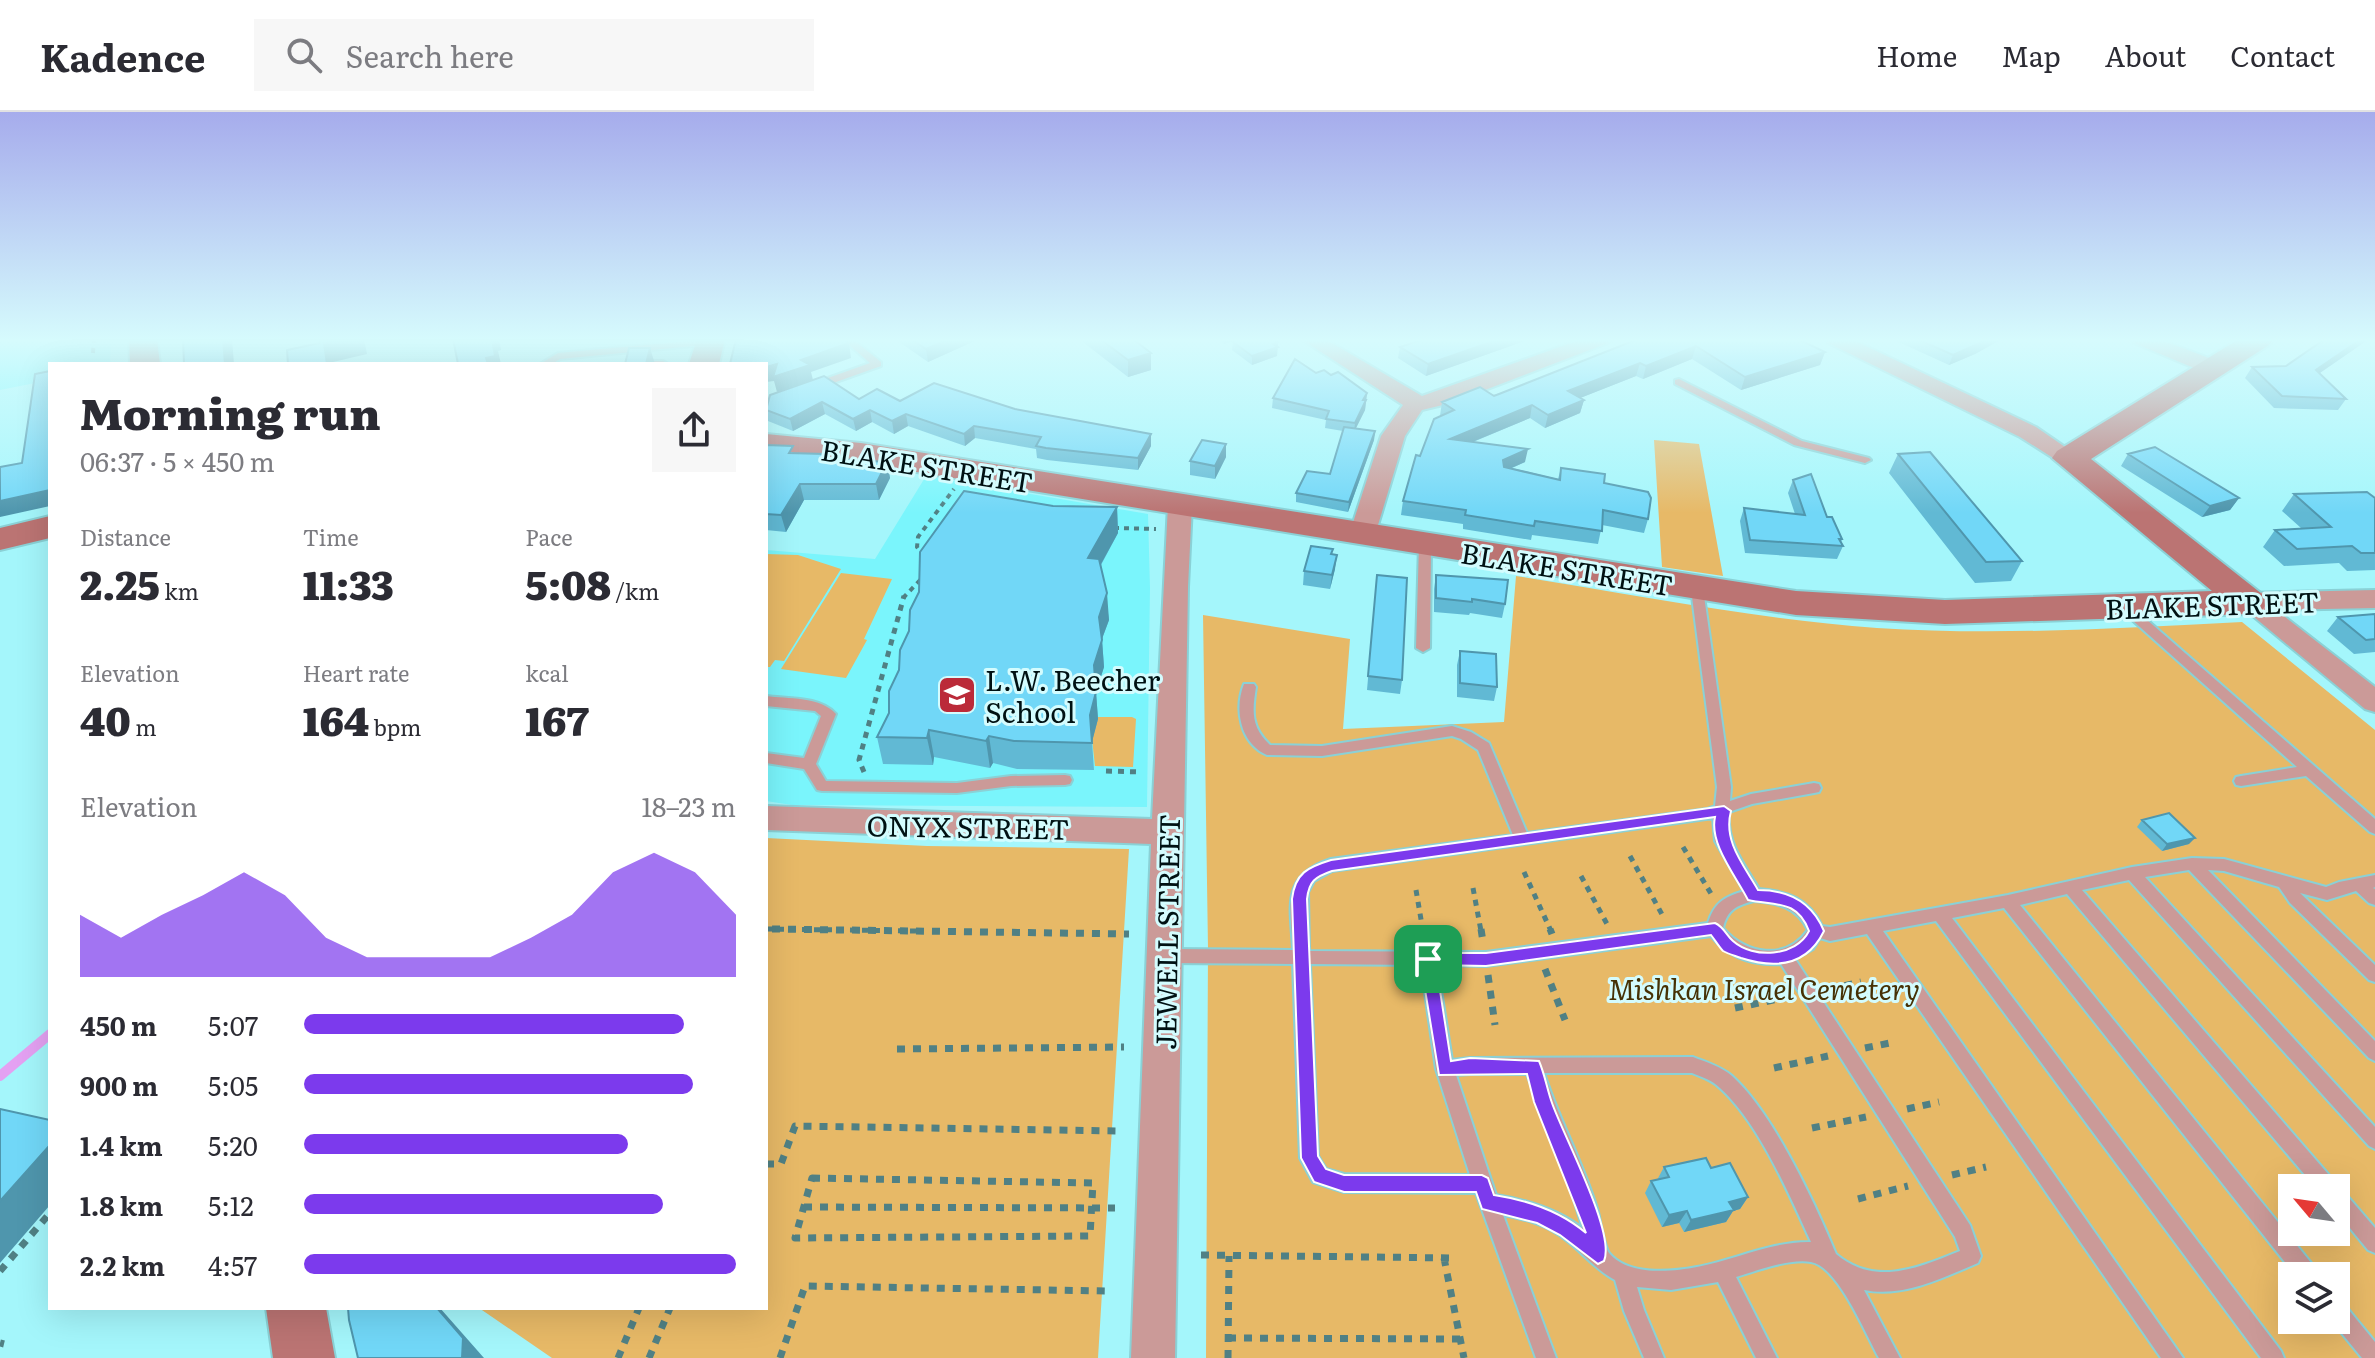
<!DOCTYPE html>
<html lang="en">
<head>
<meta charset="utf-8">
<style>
	body { margin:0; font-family:Literata,serif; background:#f7f7f7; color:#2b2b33; height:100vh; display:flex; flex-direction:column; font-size:30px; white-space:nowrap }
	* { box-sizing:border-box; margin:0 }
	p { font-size:26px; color:#7c7c81 }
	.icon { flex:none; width:44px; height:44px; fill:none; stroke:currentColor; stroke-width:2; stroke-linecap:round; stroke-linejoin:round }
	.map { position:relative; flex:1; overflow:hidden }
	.side { position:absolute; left:48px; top:250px; width:720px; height:948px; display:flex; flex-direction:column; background:#fff; border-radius:0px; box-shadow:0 8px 32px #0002 }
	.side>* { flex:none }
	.needle { width:52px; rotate:299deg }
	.fabs { position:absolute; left:2278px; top:1062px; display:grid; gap:16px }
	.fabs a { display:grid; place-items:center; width:72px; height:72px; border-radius:0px; background:#fff; box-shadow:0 8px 32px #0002; font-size:40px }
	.pin { position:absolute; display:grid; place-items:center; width:68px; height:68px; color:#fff; margin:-34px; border-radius:16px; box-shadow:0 4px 12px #0006 }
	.round { display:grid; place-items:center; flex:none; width:84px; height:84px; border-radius:0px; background:#f7f7f7 }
	.headline { display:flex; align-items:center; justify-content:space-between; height:136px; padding:0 32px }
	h1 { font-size:44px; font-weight:800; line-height:60px }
	.stats { display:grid; grid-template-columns:repeat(3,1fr); gap:12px; height:136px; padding:8px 32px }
	.stats div { display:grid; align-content:center }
	.stats b { font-size:40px; font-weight:800 }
	.stats small { font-size:22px; font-weight:400 }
	.stats p { font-size:22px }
	.chart { height:224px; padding:16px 32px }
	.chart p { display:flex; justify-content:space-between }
	.chart svg { width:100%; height:144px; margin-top:8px; fill:#7c3aed; opacity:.7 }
	ul { padding:0 32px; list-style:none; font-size:26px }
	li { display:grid; grid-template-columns:128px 96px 1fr; align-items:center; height:60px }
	li i { height:20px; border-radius:10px; background:#7c3aed }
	header { display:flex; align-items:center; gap:48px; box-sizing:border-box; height:112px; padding:0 40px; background:#fff; border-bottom:2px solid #e1e1e2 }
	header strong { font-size:38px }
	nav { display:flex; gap:44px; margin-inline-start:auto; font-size:28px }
	.search { width:560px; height:72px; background:#f7f7f7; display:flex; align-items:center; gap:20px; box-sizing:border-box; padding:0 28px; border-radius:0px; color:#7c7c81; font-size:30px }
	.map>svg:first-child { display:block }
</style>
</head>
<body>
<header>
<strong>Kadence</strong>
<div class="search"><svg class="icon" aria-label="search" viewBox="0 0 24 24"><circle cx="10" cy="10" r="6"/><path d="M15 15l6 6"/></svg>Search here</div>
<nav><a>Home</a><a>Map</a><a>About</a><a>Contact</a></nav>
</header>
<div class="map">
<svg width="2375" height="1246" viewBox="0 0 2375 1246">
	<rect width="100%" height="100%" fill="#a4f6fb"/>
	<path fill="#7af5fc" d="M0,227H111L110,252H50V268L0,278Z
		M926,364L1148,402L1150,476L1147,695L792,693L766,689V438L875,447Z"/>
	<path fill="#e7b967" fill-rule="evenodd" d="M1654,328L1699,332L1723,464L1662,455Z
		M766,442L798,443L841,457L784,549L775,548L770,555H766Z
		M841,461L892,467L864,527L867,528L846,566L781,557Z
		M1516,464C1636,483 1756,507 1877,516C1998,524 2121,516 2242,510L2375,618V1246H1206L1208,836L1203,503L1350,527L1343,617L1504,610ZM2292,1076H2336V1120H2292ZM2292,1164H2336V1208H2292Z
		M1098,605H1132L1136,607L1133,655L1095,654L1092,627Z
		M766,726L927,734L1129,737L1098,1246H552L479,1196H766Z"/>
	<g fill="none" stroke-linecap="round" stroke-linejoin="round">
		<path stroke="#e4a1f2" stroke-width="10" d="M0,964L50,922"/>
		<g stroke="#8ad1d6" stroke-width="4">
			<path id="lane" d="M710,227L715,230L713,232L560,247L552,252H540L558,241Z
				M848,228H854L881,250V254L819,276H811V272L870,251L848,232Z
				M632,249H663L668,252H627Z
				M1679,267L1802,329L1869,346L1871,348L1865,351L1794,333L1675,272V268Z
				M1425,429L1431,433L1430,536L1423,540L1416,536L1419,433Z
				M1697,473L1703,477L1731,675L1730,689L1751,682L1814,671L1819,672L1821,676L1819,680L1814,681L1752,692L1729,700C1726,730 1744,752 1759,777C1787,779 1809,787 1822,814L1830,815L2008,783L2132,755L2192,746L2224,747L2326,775L2339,770L2375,763V775L2373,776L2375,777V793L2369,791L2356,779L2327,788L2300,781L2375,853V870L2369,868L2290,791L2279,775L2224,759L2208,758L2375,929V949L2369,946L2189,758L2145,765L2375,1015V1037L2369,1034L2129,768L2082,778L2335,1070L2337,1076L2343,1079L2375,1116V1141L2368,1138L2336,1099V1076H2316L2067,782L2020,793L2316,1157L2319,1164H2296L2004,796L1952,806L2281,1239L2284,1246H2261L1936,809L1883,819L2183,1246H2161L1867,822L1830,829L1820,826L1813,837L1795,847L1970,1113L1981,1144L1978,1151C1942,1166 1903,1186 1864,1178L1900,1246H1879C1866,1223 1838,1154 1811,1150C1790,1146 1756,1159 1736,1165L1777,1246H1756L1718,1170L1671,1178L1637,1175L1644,1198L1664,1246H1644L1624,1199L1615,1168C1596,1158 1583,1141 1566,1128C1548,1113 1526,1107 1503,1103L1556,1246H1536L1476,1081L1344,1080L1313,1070L1300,1046L1293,852L1166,851L1160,849L1158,844L1160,839L1166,837L1293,838C1291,794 1280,764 1331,747L1513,723L1478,638L1461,627L1452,624L1322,644L1267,643C1240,631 1234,597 1244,572H1254L1256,575C1252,600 1251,615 1270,633L1322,634L1452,614L1471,620L1489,631L1527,721L1707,697L1715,694L1717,675L1691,477ZM1713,706L1715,729L1744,779C1724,785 1714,791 1708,811L1486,840L1309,839L1308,780L1314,769L1332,759ZM1754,789C1778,791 1797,795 1808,818C1786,849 1746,843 1723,816C1727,798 1737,793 1754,789ZM1711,824C1729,846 1753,854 1781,852L1955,1125L1960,1139C1918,1156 1875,1175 1836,1142C1815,1091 1773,1001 1732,964C1722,955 1706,950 1693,945L1470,946L1452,948L1437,853L1486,854ZM1310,852L1421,853L1436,957L1470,1063L1344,1062L1326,1057L1318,1044ZM1544,961H1692C1702,965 1712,968 1720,976C1759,1011 1789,1082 1811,1130C1773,1129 1734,1148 1697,1155C1671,1160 1628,1164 1609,1141C1604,1134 1600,1109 1598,1100C1584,1052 1559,1008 1544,961ZM1470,962H1527L1569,1071L1583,1117C1558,1097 1527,1088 1496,1083L1456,963Z
				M2126,492L2130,493L2375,707V722L2370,720L2306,664L2241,674L2236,673L2234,669L2236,665L2241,664L2297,655L2122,499L2120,496L2122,493Z
				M766,584C788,587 820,584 836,602L816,652L826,669L957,671L1011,664L1065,663L1070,664L1072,668L1070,672L1065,673L1011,674L957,681L822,679L817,678L804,657L766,651V641L804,646L821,604L815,599L766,594Z
				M2336,1188L2343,1191L2375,1230V1246H2362L2331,1208H2336Z"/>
		</g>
		<g stroke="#8ad1d6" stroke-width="4">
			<path id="street" d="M1301,227H1325L1422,284L1582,227H1611L1608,231L1451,291L1422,298L1405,324L1375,423L1371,428H1353L1349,423L1381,324L1403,293Z
				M1825,227H1851L2036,315L2081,346L2077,351H2061L2020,325L1828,231Z
				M2131,227H2159L2222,251L2225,256L2222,261H2206L2134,231Z
				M1180,386L1189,388L1192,393L1188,475L1175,1246H1131L1151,732L766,718V694L1152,707L1168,393L1171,388Z
				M2375,478V496L2276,498L2375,575V600L2365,597L2236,490L2239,484L2249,481Z"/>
		</g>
		<g stroke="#8ad1d6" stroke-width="4">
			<path id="secondary" d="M129,227H157L160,252H130Z
				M697,227H725L719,252H689Z
				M2239,227H2274L2269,233L2091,347L2262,482L2268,490L2262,498L2249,502L1945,512L1796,503L861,351L766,342V322L861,331L1796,479L1945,488L2212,479L2052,346L2057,339Z
				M50,404V426L0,438V416Z
				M266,1196H326L335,1246H273Z"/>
		</g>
		<path stroke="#508084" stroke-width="4" stroke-dasharray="5 5" stroke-linecap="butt" d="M93,241L94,227
			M1114,416L1156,417
			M924,444L917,435L918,425L954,377
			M903,486L923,465"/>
		<path stroke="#508084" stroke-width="5" stroke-dasharray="6 6" stroke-linecap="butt" d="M1106,659L1141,660
			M864,660L859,648L904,484
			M1683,735L1713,785
			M1630,744L1664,806
			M1524,760L1551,819
			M1581,764L1607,812
			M1473,776L1481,819
			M1416,778L1423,819
			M766,817L917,819"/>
		<path stroke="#508084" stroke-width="7" stroke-dasharray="8 8" stroke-linecap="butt" d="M772,817L1129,822
			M1422,817L1424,828
			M1481,817L1483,830
			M1550,817L1552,822
			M1545,857L1565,908
			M1488,863L1495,913
			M1829,877L1861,870
			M1735,896L1788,885
			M1865,936L1895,930
			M897,937L1124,935
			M1774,956L1828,944
			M1907,997L1939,990
			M1812,1016L1866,1005
			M766,1052H781L795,1014L1119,1019
			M1952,1063L1986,1055
			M812,1066L1093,1071L1090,1124L795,1126Z
			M1858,1087L1908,1074
			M804,1095L1115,1096
			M1201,1143L1455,1146
			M1444,1146L1464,1246
			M0,1159L50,1101
			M1228,1226L1460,1227
			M0,1231L4,1232
			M618,1246L639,1196
			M649,1246L670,1196
			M780,1246L805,1174L1110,1179
			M1228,1246L1229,1144"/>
		<use href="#lane" fill="#cb9a98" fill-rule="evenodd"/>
		<use href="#street" fill="#cb9a98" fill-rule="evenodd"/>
		<use href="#secondary" fill="#bb7473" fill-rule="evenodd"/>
	</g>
	<path fill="#61b9d4" d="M641,227H663V228L642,230Z
		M895,227H979L928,250Z
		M1079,227H1133L1151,258L1128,265Z
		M1217,227H1272L1278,230L1277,244L1252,253L1232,238L1233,229L1224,232Z
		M1424,227H1530L1426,264L1398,246L1400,235Z
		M1638,227L1825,240L1820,253L1741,278L1692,247L1643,267L1636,264L1580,286L1584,288L1580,301L1545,316L1530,306L1473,330L1525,350L1512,356L1558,367L1561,356L1604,371L1648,407L1644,421L1602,413L1598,432L1532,423L1531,428L1463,417V412L1401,403L1403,389L1420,344L1440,304L1442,290L1499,282Z
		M1892,227H2002L1975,242L1949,253Z
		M2325,227H2369L2320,261L2346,287L2338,298L2274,296L2245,266L2252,255L2286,254Z
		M1316,261L1331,263L1367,281L1365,298L1356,316L1375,319L1374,328L1348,400L1296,390V381L1330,362L1343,319L1325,316L1326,308L1272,296L1273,286Z
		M859,287L1015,297L1151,334L1138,358L1047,348L1037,346L1036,337L975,326L965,334L908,314L894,322L872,310L856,319L825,302L793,319L768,309L766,301V294Z
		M766,333L795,341L826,346L887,350L890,366L879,388H804L786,420L766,418Z
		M1898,342L2022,449L2011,469L1975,471L1889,361Z
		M2128,342L2239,386L2230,398L2202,405L2121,354Z
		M1226,345L1215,367L1190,363V349Z
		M1793,368L1827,405L1842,427L1841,431L1843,434L1837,447L1745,441L1740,409L1744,396L1795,402L1788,381Z
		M2294,382L2375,386V458L2347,459L2339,451L2284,454L2263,435L2275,418L2301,416L2282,399Z
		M1053,394L1117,395L1118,421L1101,453L1109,508L1102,527L1104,555L1096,580L1098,607L1092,629L1094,658L1017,657L993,651L990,656L934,645L933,653L883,652L877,625Z
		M1333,437L1332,442L1335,457L1330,477L1303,473L1304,459Z
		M1377,463L1402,568L1400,582L1367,578Z
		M1436,463L1505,492L1502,506L1470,501L1469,503L1434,500V477Z
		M2375,502V540L2354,542L2327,519L2338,505Z
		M1460,539L1497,575L1494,589L1457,585V553Z
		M2142,708L2189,732L2162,739L2137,715Z
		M1664,1055L1711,1056L1748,1085L1740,1097L1733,1099L1726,1110L1684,1120L1679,1111L1662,1115L1645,1081L1651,1069L1657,1068Z"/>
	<path fill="#4f96ad" d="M223,227H232L234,252H225Z
		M341,227H364L367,242L333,250L334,252H327L324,231Z
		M492,227H499L501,238L498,239L501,252H488L486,246Z
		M949,227H979L928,250L926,237Z
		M1224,227H1241L1224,232Z
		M1500,227H1530L1426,264L1428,252Z
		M1989,227H2002L1975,242L1949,253L1953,243Z
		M2361,227H2369L2308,269L2316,258Z
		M1278,230L1277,244L1252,253V244Z
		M849,231L851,246L811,260L813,268L777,280L774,269L766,270V255L801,248Z
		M1696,234L1692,247L1643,267L1646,254Z
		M650,236L655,252H646Z
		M1825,240L1820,253L1741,278L1745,265Z
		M1151,241V258L1128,265V248Z
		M1640,251L1636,264L1565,292L1568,279Z
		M1367,281L1365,298L1354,320L1355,311Z
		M1584,288L1580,301L1545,316L1548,303Z
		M822,290L825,302L793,319L790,307Z
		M1532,293L1530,306L1448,340L1450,327Z
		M870,298L872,310L856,319L853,307Z
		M906,302L908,314L894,322L892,309Z
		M974,314L975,326L965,334L964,322Z
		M1375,319L1374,328L1348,400L1349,390Z
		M1151,322V334L1138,358V346Z
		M1226,332V345L1215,367V354Z
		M1528,337L1525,350L1500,361L1503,348Z
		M887,350L890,366L879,388L876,372Z
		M800,372L804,388L786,420L781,403Z
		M50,378V394L0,405V389Z
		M2239,386L2230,398L2202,405L2210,394Z
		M1117,395L1118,421L1090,472L1088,446Z
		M1337,443L1335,457L1330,477L1332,463Z
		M1107,481L1109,508L1100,532L1099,505Z
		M1102,528L1104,555L1096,580L1098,607L1092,630L1090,603L1094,553Z
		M929,618L934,645L933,653L927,626Z
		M989,624L993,651L990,656L986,629Z
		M2195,726L2189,732L2162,739L2167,732Z
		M50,1033V1093L0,1151V1089Z
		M1748,1085L1740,1097L1733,1099L1726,1110L1684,1120L1691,1108L1729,1090Z
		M1687,1099L1679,1111L1662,1115L1669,1103Z
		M437,1196H440L484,1246H462Z"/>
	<path fill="#71d7f7" stroke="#4f96ad" stroke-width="2" d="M183,227H223L225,252H184Z
		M319,227H341L324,231L327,252H288L287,238L320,231Z
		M453,227H492L495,244L486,246L488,252H458Z
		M736,227H843L849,231L801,248L810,253L773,265L777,252L766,255V252H730Z
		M911,227H949L926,237Z
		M1100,227H1133L1151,241L1128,248Z
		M1236,227H1272L1278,230L1273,232L1278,235L1252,244L1233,230Z
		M1424,227H1500L1428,252L1400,235Z
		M1638,227H1798L1825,240L1745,265L1696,234L1646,254L1640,251L1568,279L1584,288L1548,303L1532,293L1450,327L1528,337L1503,348L1504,355L1560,368L1561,356L1605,362L1604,371L1648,380L1651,386L1648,407L1603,398L1602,419L1535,409L1534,414L1465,403L1466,398L1403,389L1416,343L1420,344L1434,307L1454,298L1442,290L1480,275L1494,284L1499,282Z
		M1917,227H1989L1953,243Z
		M2325,227H2361L2316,258L2346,287L2282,284L2252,255L2286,254Z
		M629,236H650L646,252H625Z
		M1295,247L1316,261L1324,258L1331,263L1338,260L1367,281L1363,288H1366L1355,311L1326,307L1329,299L1273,286Z
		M50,259V378L0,389V355L22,351L35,262Z
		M824,264L859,287L877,277L900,289L934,271L1015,297L1151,322L1138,346L1046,336L1036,334L1041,325L974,314L964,322L906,302L892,309L870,298L853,307L822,290L790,307L766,298L770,283Z
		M1344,315L1375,319L1349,390L1296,381L1307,359L1330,362Z
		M1202,328L1226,332L1215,354L1190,349Z
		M766,333L793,334L789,341L825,342L823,346L887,350L876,372H800L781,403L766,402Z
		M2155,335L2239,386L2210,394L2128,342Z
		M1930,340L2022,449L1986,450L1898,342Z
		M1811,362L1827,405H1832L1842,427H1839L1843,434L1750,428L1744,396L1805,403L1793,368Z
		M964,379L1053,394L1117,395L1088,446L1099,447L1107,481L1099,505L1102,528L1094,553L1096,580L1090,603L1092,631L1014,629L989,624L986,629L929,618L927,626L877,625L889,601V579L899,558L900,538L909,519L910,498L919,480L920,440Z
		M2367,380L2375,386V441H2361L2352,434L2297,437L2275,418L2331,415L2294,382Z
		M1311,434L1333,437L1331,442L1337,443L1332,463L1304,459Z
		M1377,463L1407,466L1402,568L1368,564Z
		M1436,463L1508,468L1505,492L1472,487V490L1436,486Z
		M2375,502V527L2366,528L2338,505Z
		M1460,539L1496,542L1497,575L1460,571Z
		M2169,701L2195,726L2167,732L2142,708Z
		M0,997L50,1008V1033L0,1089Z
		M1706,1046L1711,1056L1730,1051L1748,1085L1729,1090L1734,1098L1691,1108L1687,1099L1669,1103L1651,1069L1669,1065L1664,1055Z
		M348,1196H437L463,1226L462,1246H358L349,1208Z"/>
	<linearGradient id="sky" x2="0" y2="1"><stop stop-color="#a6acec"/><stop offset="0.57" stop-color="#d6fbfd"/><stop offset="1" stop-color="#d6fbfd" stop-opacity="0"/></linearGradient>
	<rect width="2375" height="401" fill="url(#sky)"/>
	<path fill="#7c3aed" stroke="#fff" stroke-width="2" fill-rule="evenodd" d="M1724,694L1731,699C1723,729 1743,752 1758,778C1789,778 1812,790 1824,819C1807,854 1775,857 1741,846C1736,844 1728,842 1723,839C1719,835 1715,828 1711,823L1486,854L1436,853L1451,949L1470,946L1539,949C1545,963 1547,977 1552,991C1563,1023 1616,1121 1604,1149L1598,1152L1560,1123L1537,1111L1482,1097L1476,1080H1344L1314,1070L1301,1046L1292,787C1295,761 1308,755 1331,748ZM1715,705C1709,732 1736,764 1748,788C1775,794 1797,787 1809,819C1796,845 1753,847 1733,829C1726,823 1724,815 1715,811L1486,841H1428L1420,847L1439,963L1527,962L1534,990L1586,1121C1560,1099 1527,1088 1494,1083L1488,1066L1482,1063H1344L1326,1057L1318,1044L1307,787C1309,769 1315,765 1332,759Z"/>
	<defs>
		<g id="school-square" transform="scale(2)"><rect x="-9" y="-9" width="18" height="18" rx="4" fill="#bb2a39" stroke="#d4fcfe"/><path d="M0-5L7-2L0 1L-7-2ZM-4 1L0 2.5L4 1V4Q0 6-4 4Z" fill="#fff"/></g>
	</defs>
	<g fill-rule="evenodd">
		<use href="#school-square" x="957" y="583"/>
	</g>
	<g text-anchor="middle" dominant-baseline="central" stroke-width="6" stroke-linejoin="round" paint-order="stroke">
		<g font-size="28" fill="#001113" stroke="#d4fcfe">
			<text transform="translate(927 353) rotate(9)">BLAKE STREET</text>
			<text transform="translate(1567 456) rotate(9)">BLAKE STREET</text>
			<text transform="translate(2212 492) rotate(-2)">BLAKE STREET</text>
			<text transform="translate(968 714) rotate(1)">ONYX STREET</text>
			<text transform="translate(1166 820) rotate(-89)">JEWELL STREET</text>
		</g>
		<g font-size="28" fill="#001113" stroke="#d4fcfe" text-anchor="start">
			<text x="985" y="567">L.W. Beecher<tspan x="985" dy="32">School</tspan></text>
		</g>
		<g font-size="28" font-style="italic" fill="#463105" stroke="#d4fcfe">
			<text x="1764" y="876">Mishkan Israel Cemetery</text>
		</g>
	</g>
</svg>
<div class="fabs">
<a><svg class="needle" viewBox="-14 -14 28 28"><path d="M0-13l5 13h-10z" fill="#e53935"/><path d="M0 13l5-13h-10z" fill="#7c7c81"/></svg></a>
<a><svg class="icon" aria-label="layers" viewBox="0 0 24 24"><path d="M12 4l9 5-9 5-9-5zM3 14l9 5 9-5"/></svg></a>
</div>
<div class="pin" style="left:1428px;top:847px;background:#1e9e55"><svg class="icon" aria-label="arrive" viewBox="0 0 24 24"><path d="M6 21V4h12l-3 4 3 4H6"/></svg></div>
<section class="side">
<div class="headline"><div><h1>Morning run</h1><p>06:37 · 5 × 450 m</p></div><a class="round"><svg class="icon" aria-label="share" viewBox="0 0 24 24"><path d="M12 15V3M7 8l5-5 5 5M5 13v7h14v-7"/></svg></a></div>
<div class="stats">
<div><p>Distance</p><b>2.25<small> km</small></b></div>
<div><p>Time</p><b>11:33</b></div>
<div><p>Pace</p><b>5:08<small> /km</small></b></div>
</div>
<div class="stats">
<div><p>Elevation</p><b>40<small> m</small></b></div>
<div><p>Heart rate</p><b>164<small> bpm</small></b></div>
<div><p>kcal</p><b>167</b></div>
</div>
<div class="chart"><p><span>Elevation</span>18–23 m</p>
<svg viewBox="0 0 160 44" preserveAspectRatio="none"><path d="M0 44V25L10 32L20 25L30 19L40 12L50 19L60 32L70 38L80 38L90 38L100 38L110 32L120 25L130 12L140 6L150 12L160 25V44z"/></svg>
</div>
<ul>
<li><b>450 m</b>5:07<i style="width:88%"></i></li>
<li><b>900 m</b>5:05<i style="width:90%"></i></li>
<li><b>1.4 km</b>5:20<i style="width:75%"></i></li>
<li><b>1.8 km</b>5:12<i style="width:83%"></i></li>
<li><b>2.2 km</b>4:57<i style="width:100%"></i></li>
</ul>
</section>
</div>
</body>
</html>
